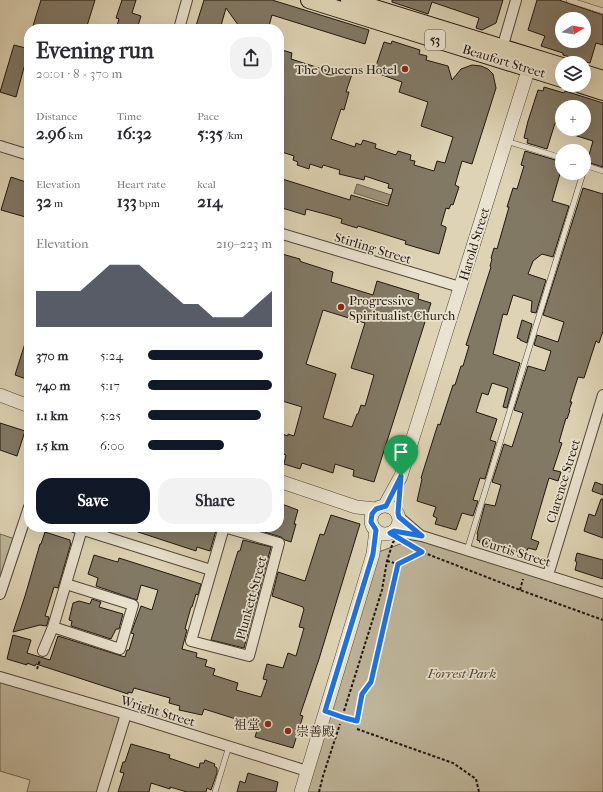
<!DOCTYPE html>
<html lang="en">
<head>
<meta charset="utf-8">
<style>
	body { margin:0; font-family:"IM FELL French Canon","Noto Serif SC",serif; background:#f2f2f3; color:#2b2b33; height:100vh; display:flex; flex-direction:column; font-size:15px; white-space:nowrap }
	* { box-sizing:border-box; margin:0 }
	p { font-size:13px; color:#7c7c81 }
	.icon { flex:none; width:22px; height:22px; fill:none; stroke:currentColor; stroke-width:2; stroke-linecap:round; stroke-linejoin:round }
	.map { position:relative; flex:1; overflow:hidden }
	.details { position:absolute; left:24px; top:24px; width:260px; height:508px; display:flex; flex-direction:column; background:#fff; border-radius:16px; box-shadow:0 4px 16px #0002 }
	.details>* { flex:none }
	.needle { width:26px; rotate:79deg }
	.tools { position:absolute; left:555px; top:12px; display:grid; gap:8px }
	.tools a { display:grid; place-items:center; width:36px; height:36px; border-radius:50%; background:#fff; box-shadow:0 4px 16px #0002; font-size:20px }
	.pin { position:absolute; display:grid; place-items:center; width:34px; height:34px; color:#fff; margin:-41px -17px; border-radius:50% 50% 50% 0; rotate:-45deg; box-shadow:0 0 4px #0007 }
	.pin .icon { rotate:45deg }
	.round { display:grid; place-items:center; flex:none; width:42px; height:42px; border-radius:16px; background:#f2f2f3 }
	.headline { display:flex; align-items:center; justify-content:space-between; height:68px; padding:0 12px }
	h1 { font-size:22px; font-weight:700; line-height:30px }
	.figures { display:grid; grid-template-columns:repeat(3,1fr); gap:6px; height:68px; padding:4px 12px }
	.figures div { display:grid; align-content:center }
	.figures b { font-size:17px; font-weight:700 }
	.figures small { font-size:11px; font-weight:400 }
	.figures p { font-size:11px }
	.chart { height:112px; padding:8px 12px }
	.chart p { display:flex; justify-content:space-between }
	.chart svg { width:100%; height:72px; margin-top:4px; fill:#111827; opacity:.7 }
	.button { display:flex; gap:8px; margin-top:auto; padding:8px 12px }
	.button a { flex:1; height:46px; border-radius:16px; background:#111827; color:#fff; font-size:16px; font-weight:700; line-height:46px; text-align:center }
	.button a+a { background:#f2f2f3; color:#2b2b33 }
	ul { padding:0 12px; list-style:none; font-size:13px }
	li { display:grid; grid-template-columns:64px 48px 1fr; align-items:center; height:30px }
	li i { height:10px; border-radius:5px; background:#111827 }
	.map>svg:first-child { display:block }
</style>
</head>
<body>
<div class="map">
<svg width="603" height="792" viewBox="0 0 603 792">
	<rect width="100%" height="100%" fill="#ded4b5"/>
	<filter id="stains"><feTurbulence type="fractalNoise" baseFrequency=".005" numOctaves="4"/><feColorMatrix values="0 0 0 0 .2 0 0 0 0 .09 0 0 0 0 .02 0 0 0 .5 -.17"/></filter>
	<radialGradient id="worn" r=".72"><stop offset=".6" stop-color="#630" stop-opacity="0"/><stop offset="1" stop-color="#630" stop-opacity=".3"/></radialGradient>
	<path fill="#beb499" stroke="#6e6554" d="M0,534L18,540L0,594Z
		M422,536L603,593V792H301L373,554Z
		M0,677L126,714L102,792H27L30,780L0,771Z"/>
	<path fill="#9d937c" stroke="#6b6150" d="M357,184L391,195L388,204L354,193Z"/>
	<path fill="#827965" stroke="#1f160e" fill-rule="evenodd" d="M41,0H95L86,29H32Z
		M122,0H136L132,13L141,16L137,29H116L119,19L116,18Z
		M204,0H272L369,30L365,44L272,15L268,29H241L226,8L220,29H195Z
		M392,0H503L496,23L482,30L476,28L479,18L432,2L428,14L392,2Z
		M537,0H559L603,15V45L596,43L590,63L563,55V53L541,46L545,36L528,30ZM562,19H584V41H562Z
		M392,41L420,50L419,54L427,56L426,60L448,66L452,80L461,69L472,65L481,66L488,69L493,74L496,88L472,164L462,161L455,185L459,187L453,205L451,204L449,209L446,208L441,225L446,227V229L439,254L405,244L406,241L358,226L357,228L341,223L342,219L325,214L306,209L305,215L279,207V178L350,200L351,195L388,206L393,189L388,188L389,184L365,176L364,180L339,174L340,170L323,165L322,168L310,164L309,169L297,165L298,162L293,160L294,156L279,151V49L292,53L291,59L335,73L336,69L352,74L346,92H349L344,110L341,109L331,139L355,147L356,143L361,145L363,140L376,144L375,148L396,155L398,151L411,155L410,160L415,161L414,165L434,171L437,161L445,163L453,137L421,126L428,102L399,92L402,82L374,72L384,42L391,44Z
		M14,45L29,49L16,97L0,92Z
		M544,87L564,93L565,91L603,103V167L587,162L593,141L561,131V129H584V107H562V125L555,123L547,149L527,143L528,139L524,138L528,121L538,90L543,91Z
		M525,151L562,162V167L552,201L569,206L553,257L542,254L533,261L528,274L546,280L536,313L531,312L532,301L513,295L507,315L503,314L493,354L520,363L507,408L503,407L508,388L492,383L488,395L482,393L476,412L497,419L490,440L496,442L485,479L480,478L473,500L478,501L473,516L462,513L456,530L435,524L437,518L433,516L436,507L417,501L422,479L421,478L438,424L440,425L453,385H455L461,366H463L469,346L466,345L491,267L490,266L492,259L491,258L494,248L497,249L509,207H507L513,188L517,189L524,166L521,165Z
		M11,177L29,183V218L1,210Z
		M583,188L603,194V331L599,343L596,341L584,378L578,377L570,402H572L569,410H570L567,419L566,418L559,442L562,443L553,470L561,472L558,481L549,478L531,539L539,542L536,550L528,548L526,554L493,544V546L479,542L480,541L477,540L478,534H477L485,504L495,506L501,485L492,482L504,444L512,447L523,413L514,410L528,366L545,371L551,351L534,345L537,335L558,342L564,322L543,315Z
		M279,254L282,255V254L300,259V261L302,262L333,272L331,282L373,295L377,281L419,294L418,299L431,303L374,482L353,476L354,470L335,464L333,473L302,463L300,469L284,464L286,455L279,453V433L288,436V434L294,436L302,407L279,400L280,352L279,351ZM323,310L365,323L351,368L374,375L365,406L361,405L358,414H357L352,427L323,418L336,374L306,364Z
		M522,320L532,324L527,343L520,340V339L517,338Z
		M27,337L29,338V380L15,375Z
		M0,423L25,431L17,456L0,450Z
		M595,482L603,485V495L592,491Z
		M601,499H603V538L584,531L589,514L595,516Z
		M279,503L298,510L294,524H296L291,542L285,540L281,537L248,527H279Z
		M331,515L360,524L319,659L300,715L303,716L293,748L255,737L258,727L236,721V719L204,709L202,715L179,710L180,706L169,703L170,698L134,688L132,693L128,692V694L36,664L35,666L27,663V665L7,659L13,635L31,640L27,653L50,660L58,636L125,657L127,650H129L134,634L131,633L141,606L152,610L158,590L141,585L137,600L96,586L98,578L88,574L94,555L114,561L118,562L119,558L201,584L198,595L196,594L192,607H191L186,625L185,629L187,630L182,649L197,653L196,657L207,660L205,666L215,669L213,675L238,683L236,690L261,697L267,680L263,679L267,664L283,668L288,653L296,656L304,628L299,627L304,609L303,608V607L272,596L278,572L305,581L320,534L324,535Z
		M129,527H217L210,551L197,547L196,551L129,529Z
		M45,532L70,540V543H71L58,588L54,587L45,616L49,617L47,625L46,626L40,625L13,632L25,596L40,544H41Z
		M243,540L271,547L244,648L211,640L238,551H240Z
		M577,553L603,560V579L575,570L577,562L575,561Z
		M92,599L101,602L99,607L123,614L119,629H116L111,639L71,626L72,621L69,620L73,603L79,601L90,604Z
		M131,744L170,755L169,758L199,768L200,763H204L205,760L215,764L214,766L217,768V773L211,790L207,788L206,792H187L170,787V789L151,783L149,792H118L124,773L120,772L123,762H125Z
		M248,773L278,782L276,792H237L240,781L245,783Z"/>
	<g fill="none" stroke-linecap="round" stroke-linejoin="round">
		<g stroke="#4f4638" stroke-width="6">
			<path id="service" d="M569,0L603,11
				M506,141L562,158
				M584,165L603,171
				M467,550L583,173
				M326,711L345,719L357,721
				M215,792L229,746"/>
		</g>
		<g stroke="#4f4638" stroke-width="12">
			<path id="minor" d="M179,29L187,0
				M501,52L516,0
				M0,146L29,155
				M279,233L460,287
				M399,517L420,535
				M74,527L211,570
				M224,527L191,641L249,656L279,543L224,527
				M394,531L422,536L603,593
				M548,575L603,395
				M0,594L29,507
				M53,627L120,649L133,605L66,584
				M43,651L53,627L82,529
				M0,677L126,714L307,771
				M102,792L126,714"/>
		</g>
		<g stroke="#4f4638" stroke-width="14">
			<path id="tertiary" d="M0,395L29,406
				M279,481L356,507L376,509
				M385,505L401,476L531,61
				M371 520a14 14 0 1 1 28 0a14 14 0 1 1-28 0Z
				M301,792L373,554L376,530"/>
		</g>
		<g stroke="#1f160e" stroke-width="18">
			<path id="primary" d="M309,0L562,79
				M349,0L562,66
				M584,73L603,79
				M581,85L603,92"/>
		</g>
		<path stroke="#1f160e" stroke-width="2" stroke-dasharray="3 2" stroke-linecap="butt" d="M410,545L422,552L520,590L603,620
			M387,561L398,564
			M520,590L523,579
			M37,669L40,660
			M344,711L382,590L387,561L393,542L395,541
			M358,714L362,694L371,682L398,564L422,552
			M357,729L453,763L476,779L479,792
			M319,792L323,776L340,724"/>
		<use href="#service" stroke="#eae3cf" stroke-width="5"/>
		<use href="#minor" stroke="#eae3cf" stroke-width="10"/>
		<use href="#tertiary" stroke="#eae3cf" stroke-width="13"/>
		<use href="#primary" stroke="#ded4b5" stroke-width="16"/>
	</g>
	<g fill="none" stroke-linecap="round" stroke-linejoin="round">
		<g stroke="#fff" stroke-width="8">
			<path id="route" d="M401,476L398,513L399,517L422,536L394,531L390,533L422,552L398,564L371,682L362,694L357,721L345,718L325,711L373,554L376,530L371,522L372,514L376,509L386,506Z"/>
		</g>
		<use href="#route" stroke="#1a73e8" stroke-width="5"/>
	</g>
	<g fill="#8f2418" stroke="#eae3cf" stroke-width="1.5">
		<circle cx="405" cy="69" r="4"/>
		<circle cx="341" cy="307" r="4"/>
		<circle cx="268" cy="724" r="4"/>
		<circle cx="288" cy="731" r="4"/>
	</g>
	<g text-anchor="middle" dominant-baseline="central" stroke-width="3.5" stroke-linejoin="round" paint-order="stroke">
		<rect fill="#eae3cf" stroke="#5c5448" stroke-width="1" x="425" y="30" width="20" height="20" rx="3"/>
		<g font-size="12" font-weight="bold" fill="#1f160e">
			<text x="435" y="40">53</text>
		</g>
		<g font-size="13" fill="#1f160e" stroke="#eae3cf">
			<text transform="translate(504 61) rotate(17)">Beaufort Street</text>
			<text transform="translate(474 244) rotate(-73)">Harold Street</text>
			<text transform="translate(373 248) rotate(17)">Stirling Street</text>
			<text transform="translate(563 481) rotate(-73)">Clarence Street</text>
			<text transform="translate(516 552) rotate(17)">Curtis Street</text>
			<text transform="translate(251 598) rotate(-75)">Plunkett Street</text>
			<text transform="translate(158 711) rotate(17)">Wright Street</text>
		</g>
		<g font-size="13" fill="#1f160e" stroke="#eae3cf" text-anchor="end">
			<text x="397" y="69">The Queens Hotel</text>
			<text x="349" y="300" text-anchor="start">Progressive<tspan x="349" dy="15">Spiritualist Church</tspan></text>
			<text x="260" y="724">祖堂</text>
			<text x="296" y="731" text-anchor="start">崇善殿</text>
		</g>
		<g font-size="13" font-style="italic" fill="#4f4538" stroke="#eae3cf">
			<text x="462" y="673">Forrest Park</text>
		</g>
	</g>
	<rect width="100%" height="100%" filter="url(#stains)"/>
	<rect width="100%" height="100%" fill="url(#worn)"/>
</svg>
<div class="tools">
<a><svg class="needle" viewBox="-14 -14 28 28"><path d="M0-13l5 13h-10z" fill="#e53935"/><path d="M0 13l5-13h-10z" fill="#7c7c81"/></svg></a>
<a><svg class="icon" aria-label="layers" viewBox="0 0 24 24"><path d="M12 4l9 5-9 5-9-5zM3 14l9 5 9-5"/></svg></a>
<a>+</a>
<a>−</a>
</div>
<div class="pin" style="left:401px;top:476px;background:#1e9e55"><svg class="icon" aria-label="arrive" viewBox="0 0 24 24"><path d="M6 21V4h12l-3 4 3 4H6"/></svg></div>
<section class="details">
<div class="headline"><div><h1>Evening run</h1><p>20:01 · 8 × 370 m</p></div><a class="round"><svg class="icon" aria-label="share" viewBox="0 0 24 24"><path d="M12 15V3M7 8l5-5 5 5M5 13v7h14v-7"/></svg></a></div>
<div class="figures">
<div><p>Distance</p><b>2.96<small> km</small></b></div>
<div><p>Time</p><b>16:32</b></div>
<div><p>Pace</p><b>5:35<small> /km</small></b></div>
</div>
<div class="figures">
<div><p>Elevation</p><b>32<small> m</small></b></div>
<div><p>Heart rate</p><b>133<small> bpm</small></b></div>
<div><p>kcal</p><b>214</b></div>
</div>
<div class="chart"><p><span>Elevation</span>219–223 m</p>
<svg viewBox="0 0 160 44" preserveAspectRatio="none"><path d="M0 44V22L10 22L20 22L30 22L40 14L50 6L60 6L70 6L80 14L90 22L100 30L110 30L120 38L130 38L140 38L150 30L160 22V44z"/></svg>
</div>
<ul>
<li><b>370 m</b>5:24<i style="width:93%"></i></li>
<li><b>740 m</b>5:17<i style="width:100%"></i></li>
<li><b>1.1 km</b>5:25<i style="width:91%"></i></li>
<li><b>1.5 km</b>6:00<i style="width:61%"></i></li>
</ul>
<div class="button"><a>Save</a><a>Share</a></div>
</section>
</div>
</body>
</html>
